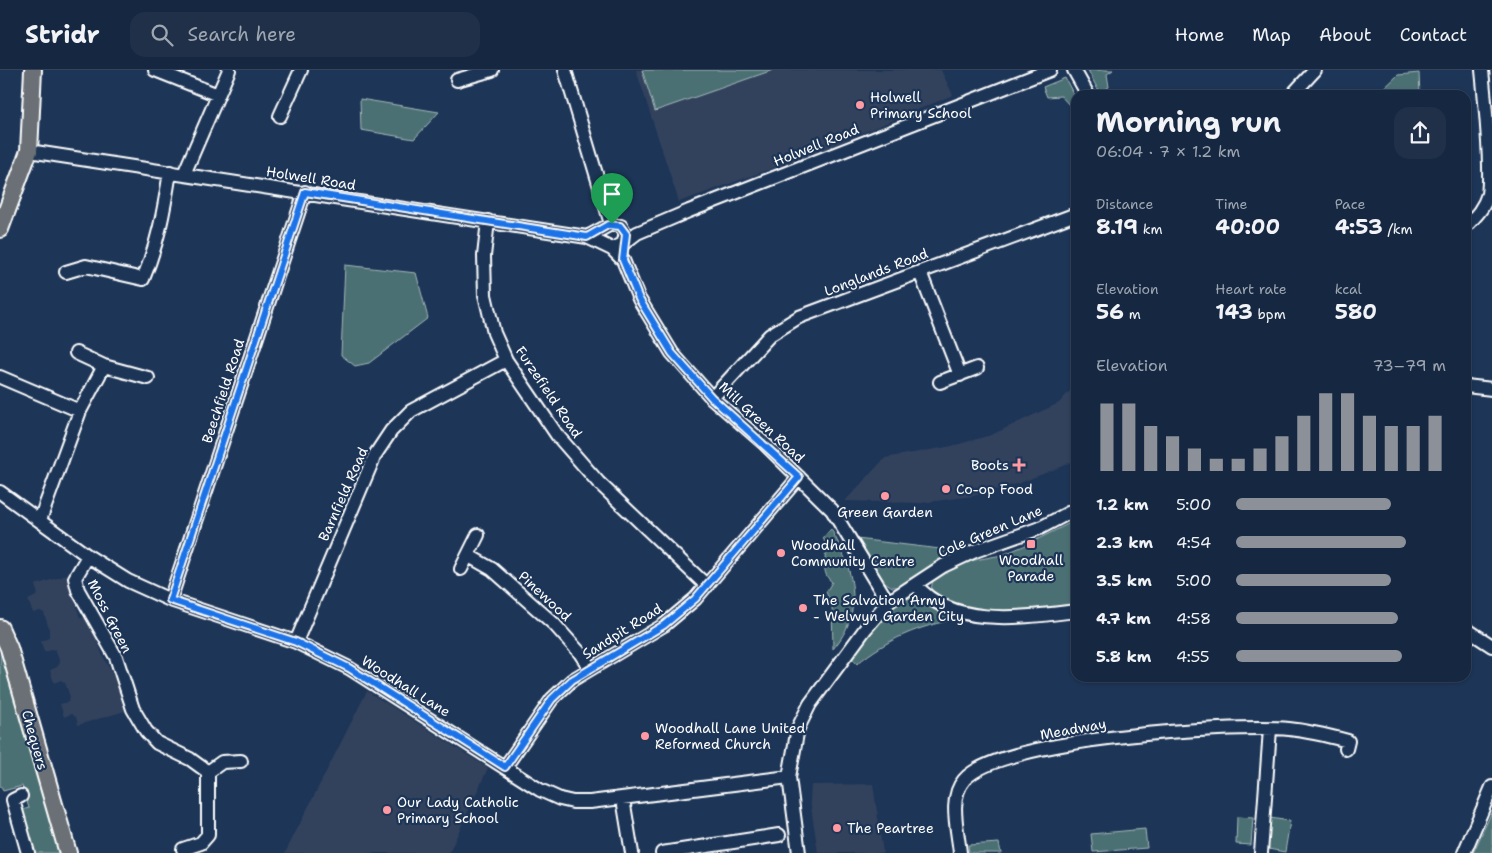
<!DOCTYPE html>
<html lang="en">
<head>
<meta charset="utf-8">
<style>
	body { margin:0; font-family:"Shantell Sans",sans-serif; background:#1f3048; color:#f1f3f6; height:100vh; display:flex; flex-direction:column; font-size:19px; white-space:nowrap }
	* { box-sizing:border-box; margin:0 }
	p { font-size:16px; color:#9ea6b1 }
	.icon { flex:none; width:28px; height:28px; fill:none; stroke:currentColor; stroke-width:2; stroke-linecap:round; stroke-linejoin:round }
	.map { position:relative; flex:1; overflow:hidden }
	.drawer { position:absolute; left:1071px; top:20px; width:400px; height:592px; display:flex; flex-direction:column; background:#162841; border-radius:15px; box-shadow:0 1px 4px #0004,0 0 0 1px #35445a }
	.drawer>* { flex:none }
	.pin { position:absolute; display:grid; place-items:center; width:42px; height:42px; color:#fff; margin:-51px -21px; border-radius:50% 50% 50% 0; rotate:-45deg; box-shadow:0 0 5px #0007 }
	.pin .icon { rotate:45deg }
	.round { display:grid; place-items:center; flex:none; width:52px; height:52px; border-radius:15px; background:#1f3048 }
	.summary { display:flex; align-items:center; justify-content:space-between; height:85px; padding:0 25px }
	h1 { font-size:28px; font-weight:700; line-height:38px }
	.figures { display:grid; grid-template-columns:repeat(3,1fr); gap:8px; height:85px; padding:5px 25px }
	.figures div { display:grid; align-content:center }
	.figures b { font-size:21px; font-weight:700 }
	.figures small { font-size:14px; font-weight:400 }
	.figures p { font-size:14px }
	.chart { height:140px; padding:10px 25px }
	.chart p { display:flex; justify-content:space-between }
	.chart svg { width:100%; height:90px; margin-top:5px; stroke:#8c9099; stroke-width:6 }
	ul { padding:0 25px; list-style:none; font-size:16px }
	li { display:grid; grid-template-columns:80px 60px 1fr; align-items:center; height:38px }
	li i { height:12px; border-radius:6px; background:#8c9099 }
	header { display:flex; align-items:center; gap:30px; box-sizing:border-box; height:70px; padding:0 25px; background:#162841; border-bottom:1px solid #35445a }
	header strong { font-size:24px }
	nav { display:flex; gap:28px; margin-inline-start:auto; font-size:18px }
	.search { width:350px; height:45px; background:#1f3048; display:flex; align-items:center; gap:12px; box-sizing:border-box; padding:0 18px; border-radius:15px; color:#9ea6b1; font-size:19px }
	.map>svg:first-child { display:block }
</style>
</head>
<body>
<header>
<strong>Stridr</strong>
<div class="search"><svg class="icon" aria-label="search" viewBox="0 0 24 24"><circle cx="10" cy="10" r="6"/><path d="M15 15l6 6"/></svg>Search here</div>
<nav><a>Home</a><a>Map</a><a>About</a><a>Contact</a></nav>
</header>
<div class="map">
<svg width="1492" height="783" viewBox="0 0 1492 783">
	<rect width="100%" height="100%" fill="#1d3557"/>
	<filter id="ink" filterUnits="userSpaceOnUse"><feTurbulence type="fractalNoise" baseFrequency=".02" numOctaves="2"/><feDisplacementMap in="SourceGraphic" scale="10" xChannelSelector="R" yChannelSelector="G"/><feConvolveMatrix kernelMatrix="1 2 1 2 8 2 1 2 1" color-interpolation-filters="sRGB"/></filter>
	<g filter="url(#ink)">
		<path fill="#31425d" d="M636,0H941L953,25L812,84L679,132Z
			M1076,314V389L1063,396L1020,413L973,426L921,433L845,431L885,388L952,376L991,365L1059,333Z
			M67,505L80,548L88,547L103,586L118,615L125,641L78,655L76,647L71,644L64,647L60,634L68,632L70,627L65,613L61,610L54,613L50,600L57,597L60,593L55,579L44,582L41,571L49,568V559L44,543L40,541L33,543L28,530L38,525L35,515Z
			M367,621L488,698L449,783H285Z
			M873,714L883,783H818L810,730L811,715Z"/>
		<path fill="#4b7073" stroke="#a5b8b9" d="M642,0H773L655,41Z
			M1088,0H1113L1107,4L1109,17L1099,22Z
			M1419,3L1420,25H1377L1398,5Z
			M1065,8L1076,29V33L1070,36L1061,26L1047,27L1043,17Z
			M360,29L439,42L414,69L361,60Z
			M345,195L416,203L428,248L369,293L355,296L341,285Z
			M1076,450V537C1049,540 949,551 933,525C930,520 932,515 933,510L964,492L1002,485L1026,475Z
			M831,459C853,499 866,541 833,579L832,535L826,522L832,512C817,501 831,481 823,468Z
			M857,469L957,481L934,494L900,517H892L882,510Z
			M913,527L937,538L957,544V549C919,556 887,569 857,594L851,587C867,565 885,535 913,527Z
			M0,558L68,783H31L22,740L29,738L22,716L3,721L0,715Z
			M1492,740V783H1473L1490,746Z
			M1237,747L1253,748L1251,775L1236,774Z
			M1270,748L1290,751L1285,782L1268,779Z
			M1145,759L1147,778L1093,782L1091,764Z
			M999,773L1001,783H969L968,775Z"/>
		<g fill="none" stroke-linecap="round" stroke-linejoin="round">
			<g stroke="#fff" stroke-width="16">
				<path id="minor" d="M155,0L218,25
					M565,0L611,154
					M1074,0L1088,25
					M457,10L492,0
					M1292,25L1315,0
					M280,46L301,0
					M29,81L587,167L612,179L623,174L626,164L621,156L611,154L587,167
					M184,104L229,0
					M488,151L484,186L485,225L494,263L506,290L557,365L598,412L707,516
					M1466,156C1476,146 1484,138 1488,124C1492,97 1485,31 1482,0
					M624,173L637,163L689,141L1050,0
					M612,179L623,190L639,229L672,283L712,328L765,374L832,440L888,532
					M66,202L86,196L143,209C158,174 164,140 170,102
					M920,202L960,305
					M76,283L104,296L148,308
					M0,307L80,341
					M940,312L977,298
					M1466,316L1492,319
					M712,328L770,265L799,247L1076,144
					M0,422L88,486L128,511L170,530L296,572L349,598L540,720L560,729L573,732H590L789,707
					M40,450L80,341L104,296
					M88,486L75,508L78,520L116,587L133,639L146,661L157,673L190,689L208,702V765L201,773L183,779
					M469,486L492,499L554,554L580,583L590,598
					M461,499L478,465
					M916,515C953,559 1025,547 1076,541
					M170,530L305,122
					M1466,559L1492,576
					M296,572L375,385L391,361L411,341L506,290
					M505,697L552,629L572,610L664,555L695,529L799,407
					M208,702L222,692L241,691
					M21,726L13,730L28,783
					M623,729L632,783
					M662,783L779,765
					M799,783L789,707L798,658L810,634L866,558L888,532L943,496L975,481L1040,458L1076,439
					M960,783C958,761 948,728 964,710C999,668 1232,654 1289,659C1309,661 1329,666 1348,671L1346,679
					M1261,783L1270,659
					M1464,783L1492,717"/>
			</g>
			<g stroke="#fff" stroke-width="20">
				<path id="major" d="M0,159L29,81L33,0
					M0,558L9,578L68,783"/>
			</g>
			<use href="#minor" stroke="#1d3557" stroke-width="12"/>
			<use href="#major" stroke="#6a7074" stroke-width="16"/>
		</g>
	</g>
	<g fill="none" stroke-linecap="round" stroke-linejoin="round" filter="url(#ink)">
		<g stroke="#fff" stroke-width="10">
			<path id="route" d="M305,122L587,167L608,155L620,156L626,164L623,190L639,229L672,283L712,328L799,407L695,529L664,555L572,610L552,629L505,697L349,598L296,572L170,530Z"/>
		</g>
		<use href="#route" stroke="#1a73e8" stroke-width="6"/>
	</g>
	<g fill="#ff9aa2" stroke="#1d3557" stroke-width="2">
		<circle cx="860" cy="35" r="5"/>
		<path d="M1016.5 387.5h5v5h5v5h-5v5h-5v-5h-5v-5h5z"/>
		<circle cx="946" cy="419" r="5"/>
		<circle cx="885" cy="426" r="5"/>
		<rect x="1026" y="469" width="10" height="10" rx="2.5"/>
		<circle cx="781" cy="483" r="5"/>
		<circle cx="803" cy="538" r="5"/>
		<circle cx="645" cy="666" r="5"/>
		<circle cx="387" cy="740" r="5"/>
		<circle cx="837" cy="758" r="5"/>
	</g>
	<g text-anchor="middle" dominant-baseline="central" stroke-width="4.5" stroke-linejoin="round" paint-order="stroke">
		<g font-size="14" fill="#fff" stroke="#1d3557" text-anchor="start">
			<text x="870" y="27">Holwell<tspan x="870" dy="16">Primary School</tspan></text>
			<text x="1009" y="395" text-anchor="end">Boots</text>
			<text x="956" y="419">Co-op Food</text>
			<text x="885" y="442" text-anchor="middle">Green Garden</text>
			<text x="791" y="475">Woodhall<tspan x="791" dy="16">Community Centre</tspan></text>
			<text x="1031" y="490" text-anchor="middle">Woodhall<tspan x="1031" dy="16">Parade</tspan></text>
			<text x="813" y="530">The Salvation Army<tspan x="813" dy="16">- Welwyn Garden City</tspan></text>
			<text x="655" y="658">Woodhall Lane United<tspan x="655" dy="16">Reformed Church</tspan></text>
			<text x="397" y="732">Our Lady Catholic<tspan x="397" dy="16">Primary School</tspan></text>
			<text x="847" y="758">The Peartree</text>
		</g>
		<g font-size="14" fill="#fff" stroke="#1d3557">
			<text transform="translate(816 75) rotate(-22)">Holwell Road</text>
			<text transform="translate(311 108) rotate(9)">Holwell Road</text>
			<text transform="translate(876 202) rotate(-21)">Longlands Road</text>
			<text transform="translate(223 321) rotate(-72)">Beechfield Road</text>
			<text transform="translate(549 322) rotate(56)">Furzefield Road</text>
			<text transform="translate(762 352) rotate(43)">Mill Green Road</text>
			<text transform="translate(343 424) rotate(-66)">Barnfield Road</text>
			<text transform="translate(990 461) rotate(-23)">Cole Green Lane</text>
			<text transform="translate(545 526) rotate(43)">Pinewood</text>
			<text transform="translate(110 546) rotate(63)">Moss Green</text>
			<text transform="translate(622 561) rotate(-32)">Sandpit Road</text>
			<text transform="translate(406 616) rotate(32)">Woodhall Lane</text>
			<text transform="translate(1073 659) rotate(-10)">Meadway</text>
			<text transform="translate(35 670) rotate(74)">Chequers</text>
		</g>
	</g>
</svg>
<div class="pin" style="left:612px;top:154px;background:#1e9e55"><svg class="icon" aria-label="arrive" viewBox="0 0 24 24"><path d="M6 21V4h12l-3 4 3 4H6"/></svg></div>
<section class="drawer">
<div class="summary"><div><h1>Morning run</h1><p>06:04 · 7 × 1.2 km</p></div><a class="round"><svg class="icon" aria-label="share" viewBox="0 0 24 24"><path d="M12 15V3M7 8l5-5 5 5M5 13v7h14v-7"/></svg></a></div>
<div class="figures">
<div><p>Distance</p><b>8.19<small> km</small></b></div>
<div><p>Time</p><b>40:00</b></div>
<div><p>Pace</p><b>4:53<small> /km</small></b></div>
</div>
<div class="figures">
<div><p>Elevation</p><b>56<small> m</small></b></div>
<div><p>Heart rate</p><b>143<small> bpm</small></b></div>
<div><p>kcal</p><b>580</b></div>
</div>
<div class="chart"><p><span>Elevation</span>73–79 m</p>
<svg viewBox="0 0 160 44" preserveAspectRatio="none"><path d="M5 44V11M15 44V11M25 44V22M35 44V27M45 44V33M55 44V38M65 44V38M75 44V33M85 44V27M95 44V17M105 44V6M115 44V6M125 44V17M135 44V22M145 44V22M155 44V17"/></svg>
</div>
<ul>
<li><b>1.2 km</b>5:00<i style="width:74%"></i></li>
<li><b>2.3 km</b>4:54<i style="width:81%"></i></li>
<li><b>3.5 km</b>5:00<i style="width:74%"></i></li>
<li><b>4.7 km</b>4:58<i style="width:77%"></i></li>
<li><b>5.8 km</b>4:55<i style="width:79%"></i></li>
</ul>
</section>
</div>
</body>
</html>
